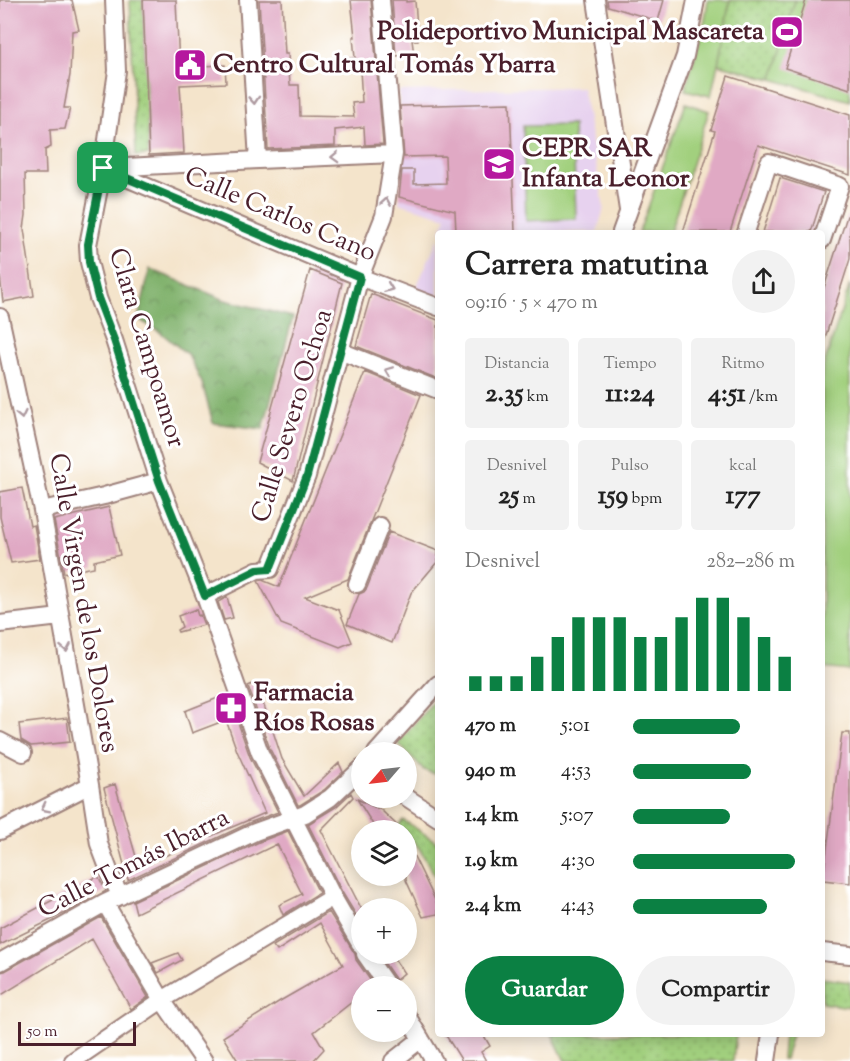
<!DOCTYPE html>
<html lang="es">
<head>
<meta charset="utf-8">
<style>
	body { margin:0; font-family:"Sorts Mill Goudy",serif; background:#f2f2f2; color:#222; height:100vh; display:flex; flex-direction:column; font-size:22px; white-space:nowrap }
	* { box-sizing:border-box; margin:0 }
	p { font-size:20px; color:#767676 }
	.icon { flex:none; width:33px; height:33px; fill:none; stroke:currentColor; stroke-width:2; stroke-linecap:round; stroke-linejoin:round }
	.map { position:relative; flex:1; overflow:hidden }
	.panel { position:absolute; left:435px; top:230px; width:390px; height:807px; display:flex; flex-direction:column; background:#fff; border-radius:6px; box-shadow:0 3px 15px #0003 }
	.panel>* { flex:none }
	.needle { width:39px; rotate:242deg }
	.buttons { position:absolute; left:351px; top:742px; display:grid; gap:12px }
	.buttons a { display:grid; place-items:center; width:66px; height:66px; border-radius:50%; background:#fff; box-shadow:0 3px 15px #0003; font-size:30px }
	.scale { position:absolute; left:18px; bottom:15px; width:118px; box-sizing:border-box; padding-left:6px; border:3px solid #4a1f2b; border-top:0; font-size:16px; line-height:21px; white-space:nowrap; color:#4a1f2b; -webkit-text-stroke:4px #fff; paint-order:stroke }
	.pin { position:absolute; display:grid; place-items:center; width:51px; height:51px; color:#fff; margin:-26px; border-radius:12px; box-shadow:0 3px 9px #0006 }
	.round { display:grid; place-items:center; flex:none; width:63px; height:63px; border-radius:32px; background:#f2f2f2 }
	.headline { display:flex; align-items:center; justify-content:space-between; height:102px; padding:0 30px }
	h1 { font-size:33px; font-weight:700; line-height:45px }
	.metrics { display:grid; grid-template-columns:repeat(3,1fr); gap:9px; height:102px; padding:6px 30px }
	.metrics div { display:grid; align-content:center; border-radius:6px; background:#f2f2f2; text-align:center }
	.metrics b { font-size:26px; font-weight:700 }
	.metrics small { font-size:16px; font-weight:400 }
	.metrics p { font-size:16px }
	.chart { height:168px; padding:12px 30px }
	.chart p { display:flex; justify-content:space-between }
	.chart svg { width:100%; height:108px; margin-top:6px; stroke:#0b8043; stroke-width:6 }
	.button { display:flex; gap:12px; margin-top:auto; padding:12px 30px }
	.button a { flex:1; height:69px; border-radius:36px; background:#0b8043; color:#fff; font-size:24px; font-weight:700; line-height:69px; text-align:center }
	.button a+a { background:#f2f2f2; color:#222 }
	ul { padding:0 30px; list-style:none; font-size:20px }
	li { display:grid; grid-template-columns:96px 72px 1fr; align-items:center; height:45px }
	li i { height:15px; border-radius:8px; background:#0b8043 }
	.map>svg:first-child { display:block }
</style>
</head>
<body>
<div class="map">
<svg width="850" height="1061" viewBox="0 0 850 1061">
	<defs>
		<pattern id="forest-crowns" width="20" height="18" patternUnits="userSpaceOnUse" patternTransform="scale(1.5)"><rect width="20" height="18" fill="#81b26d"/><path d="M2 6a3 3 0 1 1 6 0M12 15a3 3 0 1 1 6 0" fill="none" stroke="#6c905a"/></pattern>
		<pattern id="park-dots" width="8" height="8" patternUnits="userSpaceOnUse" patternTransform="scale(1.5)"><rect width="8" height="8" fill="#a2d07e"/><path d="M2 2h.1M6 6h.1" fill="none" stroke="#8db26d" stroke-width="1.8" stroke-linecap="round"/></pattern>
	</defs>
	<rect width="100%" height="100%" fill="#fff"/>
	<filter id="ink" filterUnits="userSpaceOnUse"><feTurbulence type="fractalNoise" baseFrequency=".0167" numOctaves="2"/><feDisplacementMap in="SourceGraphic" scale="12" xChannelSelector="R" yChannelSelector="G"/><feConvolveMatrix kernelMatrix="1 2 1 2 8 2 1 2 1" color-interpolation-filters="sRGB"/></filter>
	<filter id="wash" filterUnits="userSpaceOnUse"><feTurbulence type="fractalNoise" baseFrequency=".008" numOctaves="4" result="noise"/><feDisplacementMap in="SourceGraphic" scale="24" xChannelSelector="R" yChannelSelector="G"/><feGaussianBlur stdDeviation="1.35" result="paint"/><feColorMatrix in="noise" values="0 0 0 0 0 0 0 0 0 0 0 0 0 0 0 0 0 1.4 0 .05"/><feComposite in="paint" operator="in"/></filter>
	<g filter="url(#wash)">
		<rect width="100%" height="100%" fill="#f4e4cb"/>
		<path fill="#e7d2ef" d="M582,87L604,208L597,232H440L446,217L399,203L404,157L399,91Z
			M438,238V299L415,290Z"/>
		<path fill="#a2d07e" stroke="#767854" stroke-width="1.5" d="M708,0H850V101L718,64L711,96L685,90L705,20Z
			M686,103L709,111L670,232H639Z
			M573,125L576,219L526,221L523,126Z
			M850,284V671L822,668V371Z"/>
		<path fill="url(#forest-crowns)" stroke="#66684c" stroke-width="1.5" d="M150,269L225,300L293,317L263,429L213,423L202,383L188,355L160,332L138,319Z"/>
		<path fill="url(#park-dots)" stroke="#767854" stroke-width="1.5" d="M130,0H143L149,155L136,156Z
			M730,0H795L773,79L718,64Z
			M438,696V775L424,770L398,743Z
			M403,820L438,843V881L419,848L407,834L406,831H404L398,826Z
			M822,978L850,982V1007L822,1003Z
			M552,1034H736L733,1061H565Z
			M784,1034H792L785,1059H782Z"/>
		<g id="blocks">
			<path fill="#e0a9c4" d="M0,0H72L79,30L72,31L70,75L64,108H70L65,129L50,130L51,147L45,150L46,174H25L26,215L24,229L34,296L3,302L0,276Z
				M143,0H176L179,67L225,65L226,83L180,85L184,153L149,155Z
				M259,0H282L285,54H288L290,85H299L300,116L354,117L352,103L362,102L360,70L346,71V59L355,58L353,37H355L351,0H371L383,144L365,145L364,127L335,130V146L268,149Z
				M392,0H406V2L415,1L418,40H412L414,55L396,56Z
				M607,0H664L658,21L608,6Z
				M806,0H850V89L785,68Z
				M728,76L850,115V175L758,145L730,232H683L715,131L711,130Z
				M510,103L515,232H456L455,211L399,197L402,170H414V184L446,183L445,156L404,157L400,106Z
				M780,178L824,192L811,232H763Z
				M847,216H850V259L825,338L822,337V294Z
				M310,270L342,283L293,481L257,462Z
				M371,294L438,320V379L356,346Z
				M365,372L421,395L348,579L305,597L339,610L352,642L340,647L281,624L258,581L262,580L279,587Z
				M22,488L30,526L34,525L40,559L11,563L0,517V492Z
				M109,507L120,555L94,561V567L64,573L54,520Z
				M389,532L438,551V561L411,593L392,643L347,624L359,594L364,592L367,588Z
				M227,597L233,618L224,620L218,602Z
				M196,609L198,616L200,615L204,625L178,632L177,630L182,627L178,616Z
				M255,683L268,716L282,759L304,796L339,763L343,772L324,790L300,805H298L270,749L248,686Z
				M228,694L250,757L278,812L251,822L128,880L104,788L115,784L139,867L265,813L237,751L226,720L192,733L185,711Z
				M67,718L70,742L31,746L21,740L19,724Z
				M842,733H850V883L823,880Z
				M351,793L353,797L321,830L362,910V925L342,892L308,824L336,807Z
				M357,799L381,810L403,831H377Z
				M288,831L319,893L283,915L279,905L302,894L277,844L136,913L133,901L259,842Z
				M406,840L438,906V914L423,917L406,880Z
				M98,876L106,891L69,911L0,945V928Z
				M329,912L355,954L356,960L373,984L370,987H362V994L314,1032L324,1049L313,1061H238L223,1037L280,1001L343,965L320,923L277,951L273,946Z
				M101,917L148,997L131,1009L92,939L0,996V972L5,971Z
				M178,953L182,960L158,973L152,963Z
				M378,954H391L404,973L396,980Z
				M445,1034H483L490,1046L481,1052L486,1061H462Z"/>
		</g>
	</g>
	<g filter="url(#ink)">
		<use href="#blocks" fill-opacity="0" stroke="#9f827b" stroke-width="1.5"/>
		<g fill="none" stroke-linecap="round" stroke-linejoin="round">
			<g stroke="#9f827b" stroke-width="20">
				<path id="street" d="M114,0L117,71L103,168L88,245L89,262L98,298L114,340L159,481L205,596L260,753L333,897L362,947
					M248,0L258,160
					M596,0L628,210
					M103,168L360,277L438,307
					M107,168L258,160L394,154
					M621,232L685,56L696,0
					M746,232L769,162L840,186L822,240
					M0,317L42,510L90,785L99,844L113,881L121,896
					M340,351L438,390
					M42,510L104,496L159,481
					M357,584L380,526
					M205,596L257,570L270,569L307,476L360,277L384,216L394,154L381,0
					M0,624L60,617
					M0,741L23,753
					M376,753L438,684
					M406,797L438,818
					M0,831L90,785
					M105,903L162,1000L204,1061
					M822,952L850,955
					M365,954L388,987
					M0,962L105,903L255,832L305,814L330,798L362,768
					M406,1014L434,1061
					M73,1061L162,1000L333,897
					M393,1061L421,1039
					M767,1061L771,1034"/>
			</g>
			<use href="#street" stroke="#fff" stroke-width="16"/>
		</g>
		<defs><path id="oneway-chevron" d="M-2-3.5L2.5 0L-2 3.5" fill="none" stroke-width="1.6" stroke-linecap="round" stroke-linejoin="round" transform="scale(1.5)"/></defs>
		<g stroke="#ae9aa0">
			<use href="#oneway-chevron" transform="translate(254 100) rotate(86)"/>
			<use href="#oneway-chevron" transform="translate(335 157) rotate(178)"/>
			<use href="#oneway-chevron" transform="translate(386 202) rotate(-81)"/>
			<use href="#oneway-chevron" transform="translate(389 288) rotate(21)"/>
			<use href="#oneway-chevron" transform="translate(389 371) rotate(-158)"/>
			<use href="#oneway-chevron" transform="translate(21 415) rotate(78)"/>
			<use href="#oneway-chevron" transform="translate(66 648) rotate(80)"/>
			<use href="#oneway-chevron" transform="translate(45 808) rotate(153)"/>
		</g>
	</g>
	<g fill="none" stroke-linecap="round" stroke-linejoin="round" filter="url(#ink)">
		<g stroke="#fff" stroke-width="12">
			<path id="route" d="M103,168L360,277L307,476L270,569L257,570L205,596L159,481L114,340L98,298L89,262L88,244Z"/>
		</g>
		<use href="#route" stroke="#0b8043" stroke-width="8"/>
	</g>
	<defs>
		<g id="stadium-square" transform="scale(1.725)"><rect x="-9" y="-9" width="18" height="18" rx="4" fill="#b5179e" stroke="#fff"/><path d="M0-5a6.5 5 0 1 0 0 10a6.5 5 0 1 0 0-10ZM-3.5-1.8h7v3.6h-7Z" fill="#fff"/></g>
		<g id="civic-square" transform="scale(1.725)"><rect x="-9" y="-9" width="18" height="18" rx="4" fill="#b5179e" stroke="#fff"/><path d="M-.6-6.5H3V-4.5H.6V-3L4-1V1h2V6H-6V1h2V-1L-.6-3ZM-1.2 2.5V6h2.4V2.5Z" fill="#fff"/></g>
		<g id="school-square" transform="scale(1.725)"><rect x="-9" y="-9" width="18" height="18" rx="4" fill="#b5179e" stroke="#fff"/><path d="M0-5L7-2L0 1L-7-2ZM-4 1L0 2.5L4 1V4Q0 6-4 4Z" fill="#fff"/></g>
		<g id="pharmacy-square" transform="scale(1.725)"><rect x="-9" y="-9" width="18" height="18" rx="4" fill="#b5179e" stroke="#fff"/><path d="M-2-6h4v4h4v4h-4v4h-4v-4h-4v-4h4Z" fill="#fff"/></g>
	</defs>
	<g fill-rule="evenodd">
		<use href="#stadium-square" x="787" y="32"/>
		<use href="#civic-square" x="190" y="65"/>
		<use href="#school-square" x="499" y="164"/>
		<use href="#pharmacy-square" x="231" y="708"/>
	</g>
	<g text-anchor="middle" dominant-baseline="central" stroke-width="6" stroke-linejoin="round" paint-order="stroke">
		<g font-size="26" font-weight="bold" fill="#4a1f2b" stroke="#fff" text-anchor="start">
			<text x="764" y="32" text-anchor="end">Polideportivo Municipal Mascareta</text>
			<text x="213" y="65">Centro Cultural Tomás Ybarra</text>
			<text x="522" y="149">CEPR SAR<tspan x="522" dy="30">Infanta Leonor</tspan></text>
			<text x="254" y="693">Farmacia<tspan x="254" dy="30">Ríos Rosas</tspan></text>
		</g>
		<g font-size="26" fill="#4a1f2b" stroke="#fff">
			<text transform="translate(280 215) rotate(23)">Calle Carlos Cano</text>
			<text transform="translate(146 348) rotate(73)">Clara Campoamor</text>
			<text transform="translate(293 416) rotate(-73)">Calle Severo Ochoa</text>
			<text transform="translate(83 603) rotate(80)">Calle Virgen de los Dolores</text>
			<text transform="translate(134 864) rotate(-27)">Calle Tomás Ibarra</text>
		</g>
	</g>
</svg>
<div class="buttons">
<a><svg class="needle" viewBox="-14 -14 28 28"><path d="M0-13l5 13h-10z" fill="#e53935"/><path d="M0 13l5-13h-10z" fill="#767676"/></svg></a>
<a><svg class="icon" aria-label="layers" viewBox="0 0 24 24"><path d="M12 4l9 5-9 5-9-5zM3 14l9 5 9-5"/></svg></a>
<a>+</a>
<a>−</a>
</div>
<div class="scale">50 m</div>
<div class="pin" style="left:103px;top:168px;background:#1e9e55"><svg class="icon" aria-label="arrive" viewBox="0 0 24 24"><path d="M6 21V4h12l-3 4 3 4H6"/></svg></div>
<section class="panel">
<div class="headline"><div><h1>Carrera matutina</h1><p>09:16 · 5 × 470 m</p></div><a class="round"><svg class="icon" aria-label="share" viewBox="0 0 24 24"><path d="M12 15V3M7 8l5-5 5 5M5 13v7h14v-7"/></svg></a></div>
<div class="metrics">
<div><p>Distancia</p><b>2.35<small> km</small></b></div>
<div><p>Tiempo</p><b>11:24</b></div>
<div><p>Ritmo</p><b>4:51<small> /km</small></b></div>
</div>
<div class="metrics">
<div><p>Desnivel</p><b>25<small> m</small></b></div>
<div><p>Pulso</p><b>159<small> bpm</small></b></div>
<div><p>kcal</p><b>177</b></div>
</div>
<div class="chart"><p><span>Desnivel</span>282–286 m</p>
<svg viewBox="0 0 160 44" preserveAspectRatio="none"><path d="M5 44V38M15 44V38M25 44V38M35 44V30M45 44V22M55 44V14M65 44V14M75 44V14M85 44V22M95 44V22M105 44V14M115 44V6M125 44V6M135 44V14M145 44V22M155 44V30"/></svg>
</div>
<ul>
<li><b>470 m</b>5:01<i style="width:66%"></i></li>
<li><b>940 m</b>4:53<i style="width:73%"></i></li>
<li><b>1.4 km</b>5:07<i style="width:60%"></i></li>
<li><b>1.9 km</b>4:30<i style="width:100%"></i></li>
<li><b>2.4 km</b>4:43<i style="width:83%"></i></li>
</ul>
<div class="button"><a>Guardar</a><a>Compartir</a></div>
</section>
</div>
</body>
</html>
